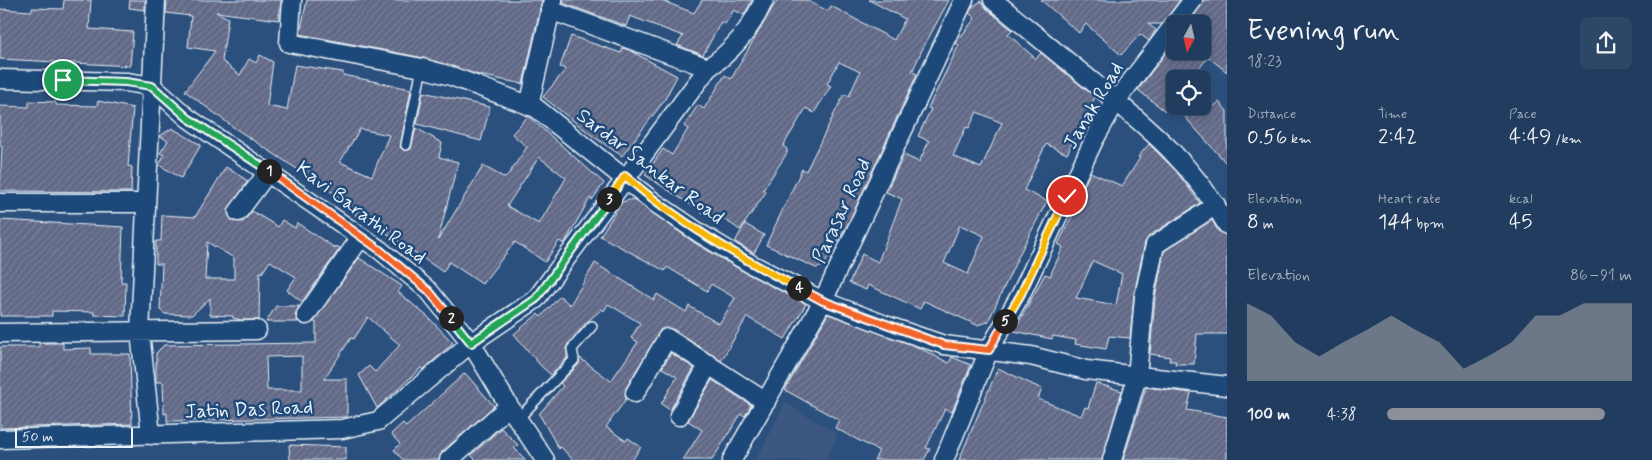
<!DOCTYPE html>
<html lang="en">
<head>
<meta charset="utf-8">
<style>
	body { margin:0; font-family:Mynerve,sans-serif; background:#2d4767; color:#f1f3f6; height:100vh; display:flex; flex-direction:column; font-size:19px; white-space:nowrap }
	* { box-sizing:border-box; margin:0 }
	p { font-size:16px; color:#a2adbc }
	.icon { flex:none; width:28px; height:28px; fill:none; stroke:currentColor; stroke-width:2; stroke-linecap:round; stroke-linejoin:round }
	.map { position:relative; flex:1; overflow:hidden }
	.side { display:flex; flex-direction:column; background:#213c5e; width:425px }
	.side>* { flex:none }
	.needle { width:32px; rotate:188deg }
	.tools { position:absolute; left:1166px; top:15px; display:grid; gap:10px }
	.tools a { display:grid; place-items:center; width:45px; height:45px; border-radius:8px; background:#213c5e; box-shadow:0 2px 8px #0003,0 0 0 1px #3e5673; font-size:25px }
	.scale { position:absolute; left:15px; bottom:12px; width:118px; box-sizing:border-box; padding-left:5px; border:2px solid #e8f1f8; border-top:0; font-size:14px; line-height:18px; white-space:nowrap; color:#e8f1f8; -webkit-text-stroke:4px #1f4a7a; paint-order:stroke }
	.pin { position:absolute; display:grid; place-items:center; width:42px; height:42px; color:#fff; margin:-21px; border:2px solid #fff; border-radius:50%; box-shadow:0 1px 5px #0007 }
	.km { position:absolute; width:25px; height:25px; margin:-12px; border-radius:50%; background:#222; color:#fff; font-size:14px; line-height:25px; text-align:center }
	.round { display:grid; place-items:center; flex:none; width:52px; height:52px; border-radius:8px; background:#2d4767 }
	.overview { display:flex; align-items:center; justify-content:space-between; height:85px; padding:0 20px }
	h1 { font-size:28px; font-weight:600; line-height:38px }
	.stats { display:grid; grid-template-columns:repeat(3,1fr); gap:8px; height:85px; padding:5px 20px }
	.stats div { display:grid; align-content:center }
	.stats b { font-size:21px; font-weight:600 }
	.stats small { font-size:14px; font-weight:400 }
	.stats p { font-size:14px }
	.chart { height:140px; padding:10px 20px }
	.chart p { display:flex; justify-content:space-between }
	.chart svg { width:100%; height:90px; margin-top:5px; fill:#8c9099; opacity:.7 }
	ul { padding:0 20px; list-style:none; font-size:16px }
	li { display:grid; grid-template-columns:80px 60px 1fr; align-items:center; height:38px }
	li i { height:12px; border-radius:6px; background:#8c9099 }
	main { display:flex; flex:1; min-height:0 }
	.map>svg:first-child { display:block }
</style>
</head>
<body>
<main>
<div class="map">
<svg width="1227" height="460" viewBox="0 0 1227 460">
	<defs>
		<pattern id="building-hatch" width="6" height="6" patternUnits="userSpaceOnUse" patternTransform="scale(1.25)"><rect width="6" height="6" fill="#626987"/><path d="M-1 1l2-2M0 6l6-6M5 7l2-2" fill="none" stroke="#787f99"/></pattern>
	</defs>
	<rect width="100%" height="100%" fill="#2c507d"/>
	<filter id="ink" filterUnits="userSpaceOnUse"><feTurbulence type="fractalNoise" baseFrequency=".02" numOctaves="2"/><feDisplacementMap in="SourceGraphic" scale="10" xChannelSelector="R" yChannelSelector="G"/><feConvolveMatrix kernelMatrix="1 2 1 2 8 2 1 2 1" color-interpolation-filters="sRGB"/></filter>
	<g filter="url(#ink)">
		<path fill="#3c5880" d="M785,403L838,434L826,460H756Z"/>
		<path fill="url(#building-hatch)" stroke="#e8f1f8" fill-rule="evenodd" d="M64,0H91L89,29L133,32L130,66L0,59V9L32,11V8L63,9Z
			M130,0H145V10L129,8Z
			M167,0H281L279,20L216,12L228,18L222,61L240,75L249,59L256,63L260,55L273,62L267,106L287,110L295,65L343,72V75L411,89L400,147L405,151L411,149L416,128L442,143L439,157L458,162L438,240L483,166L505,178L510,172L527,147L512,134L528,116L604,183L592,200L590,198L564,244L559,241L545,262L515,242L482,284L449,262L443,272L376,226L355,215L358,209L337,200L338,196L233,127L185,91L215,51L188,47L191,16L166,13ZM360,129L389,135L372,176L340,162ZM539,157L566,178L539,224L507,206Z
			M307,0H542L523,84L479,75L424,58L300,34Z
			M563,0H660L694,13L702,0H752L744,15L734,10L725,24L721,22L703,55L677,45L683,36L630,16L626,26L563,3Z
			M777,0H806L828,11L831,6L894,40L905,19L869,0H949L922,50L912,72L917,74L848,224L837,243L835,241L824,266L816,268L766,245L802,169L806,171L844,94L849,96L860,72L839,62L827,84L831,86L814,113L806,108L783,146L787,149V153L763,190L766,192L740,230L718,215L714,220L645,175L663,149L672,155L688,129L684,126L698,105L704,109L725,75L731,79Z
			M1041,0H1180L1162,24H1148L1156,30L1149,41L1140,34L1121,55L1086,24L1079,33Z
			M1203,0H1227V72L1208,57L1191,79H1175V99L1165,111L1138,90L1173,43L1175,51H1202V24H1188L1201,6Z
			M981,1L986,8L1012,30L1008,34L1036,59L1041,53L1095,97L1067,154L1046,144L1024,190L1047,201L1020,253L988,322L977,325L924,301L920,309L868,285L866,290L849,283L862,254L878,262L902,199L886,192L904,155L919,162L929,141L918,136L931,109L928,108L959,45L956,43L975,18L969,13L972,7ZM977,112L1002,123L981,168L953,156L966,127L969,128ZM960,225L984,236L968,274L944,263Z
			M571,36L621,53L623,48L629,50L677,76L664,101L622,156L594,137L543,97L566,69L560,67Z
			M423,92L490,107L481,141L417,124Z
			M29,101L56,102V105L97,106L98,101L133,108L128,166L132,167L131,192L0,191L2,146H0V106L29,107Z
			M1219,102L1227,111V164L1175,106H1209L1211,109Z
			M172,128L201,145L181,178L159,165L164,155L160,153L168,141L160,136Z
			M1149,144L1176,171L1200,203L1149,236L1145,242L1134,295L1130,338L1109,336L1106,349L1075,344L1076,340L1053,336L1052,339L1014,331L1045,274L1050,276L1063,247L1058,244L1081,198L1079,197L1090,172L1122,186L1140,158L1138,157ZM1093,261L1122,274L1116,305L1076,298Z
			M226,167L248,181L228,210L232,221L243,222L252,211L278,227L282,220L295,228L297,223L335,248L336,246L340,248L302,302L287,290L296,277L270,261L262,273L260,272L259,320H241L233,318V316L210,315V298L192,315L165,314L160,310L162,264H156V241H161L162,215L195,217ZM207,242L234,258V279H205Z
			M633,199L695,243L746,273L806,304L785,339L747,317L721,361L673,329H661L626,388V399L606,427L626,441L628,438L641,447L632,460H573L561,447L559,449L539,414L563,386L560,383L579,364L580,358L611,381L638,342L631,338L640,323L608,304L604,311L602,309L587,322L567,345V358L551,375L540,365L514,334L538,314L541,317L560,296L570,305L595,263L654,300L657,294L686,312L689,306L719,324L735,298L711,284L707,291L667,267L665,271L600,236L622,202Z
			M0,220L123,227L121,282H126L125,316L94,315V312L52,311V316H0Z
			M1212,220L1218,231L1227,236V334H1197L1194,364H1175L1176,361H1169L1170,357L1150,354L1155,299L1164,251Z
			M745,224L764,235L754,253L735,242Z
			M359,258L402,286L398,292L428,317L453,343L423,370L421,368L377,408L359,375L369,366L375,372L400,345L368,317L354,339L351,338L324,379H347V417L167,421V413L164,414L163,382H156V353L164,345L316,343V322H313ZM302,356V390H267L266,357Z
			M276,306H299L295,315L298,322H266Z
			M828,314L915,346L949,363L952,357L971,365L952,412L945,409L926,448L930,449L924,460H874L879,451L835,428L839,420L785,390Z
			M39,343H63V349L91,348V354H130L132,424L0,428V347H39Z
			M671,353L694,368L670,410L661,404L677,377L662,368Z
			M998,368L1042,389L1038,399L1081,416L1085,407L1088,408L1096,383L1122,391L1102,460H959Z
			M465,373L494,406L442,452L439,460H403L394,450L400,444L391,434L403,423L406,427Z
			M712,380L751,405L745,416L741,414L712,460H683L702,430L688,421Z
			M1146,387L1191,393L1187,410L1227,417V460H1123Z
			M501,428L518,445L514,448L526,460H476L471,455Z
			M289,445L346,447V460H290Z"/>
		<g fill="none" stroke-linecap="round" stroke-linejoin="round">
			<g stroke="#e8f1f8" stroke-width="12">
				<path id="service" d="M406,145L422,68
					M518,419L574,360L572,349L592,326"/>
			</g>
			<g stroke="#e8f1f8" stroke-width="21">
				<path id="minor" d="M292,0L289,43L422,68L451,76L536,108L654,202L701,234L751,264L823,301L888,326L944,345L1031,356L1086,370L1227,386
					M993,0C1026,27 1059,55 1093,82C1147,127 1192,162 1227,225
					M550,10L708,68
					M0,79L126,82L152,86L188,118L380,250L429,291L471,343L509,406L545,460
					M529,106L553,0
					M0,203H145
					M238,212L269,171
					M306,315L361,237
					M0,333L257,330
					M635,393L667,338L766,402
					M679,416L709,364
					M151,435L140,332L156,0
					M0,439L342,429L378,421L471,343L536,299L708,68C733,51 752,27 764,0
					M449,460L509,406
					M732,460L823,301L964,0
					M944,460L989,350L1021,294L1094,140L1116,101L1193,0
					M1112,460L1137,377L1144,297L1155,245L1216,205"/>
			</g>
			<use href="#service" stroke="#1f4a7a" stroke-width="9"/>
			<use href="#minor" stroke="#1f4a7a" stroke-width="18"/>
		</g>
	</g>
	<g fill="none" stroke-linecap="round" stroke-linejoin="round" filter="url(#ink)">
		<g stroke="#fff" stroke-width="10">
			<path id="split-1" d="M63,80L126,82L152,86L188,118L269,171"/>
		</g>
		<g stroke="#fff" stroke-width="10">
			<path id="split-2" d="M269,171L380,250L429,291L451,318"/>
		</g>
		<g stroke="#fff" stroke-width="10">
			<path id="split-3" d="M451,318L471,343L536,299L609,199"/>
		</g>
		<g stroke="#fff" stroke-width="10">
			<path id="split-4" d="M609,199L625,176C678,222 737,256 799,288"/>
		</g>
		<g stroke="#fff" stroke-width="10">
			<path id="split-5" d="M799,288L823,301L944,345L989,350L1005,321"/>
		</g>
		<g stroke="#fff" stroke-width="10">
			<path id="split-6" d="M1005,321L1021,294L1067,196"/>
		</g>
		<use href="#split-1" stroke="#22a559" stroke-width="6"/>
		<use href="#split-2" stroke="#f0652b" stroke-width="6"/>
		<use href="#split-3" stroke="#22a559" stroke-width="6"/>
		<use href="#split-4" stroke="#f5b400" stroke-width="6"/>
		<use href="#split-5" stroke="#f0652b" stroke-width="6"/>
		<use href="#split-6" stroke="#f5b400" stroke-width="6"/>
	</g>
	<g text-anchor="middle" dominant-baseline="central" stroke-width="5" stroke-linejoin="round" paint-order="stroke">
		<g font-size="20" fill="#e8f1f8" stroke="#1f4a7a">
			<text transform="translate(1094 106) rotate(-59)">Janak Road</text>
			<text transform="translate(650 167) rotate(37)">Sardar Sankar Road</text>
			<text transform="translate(842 211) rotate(-65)">Parasar Road</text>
			<text transform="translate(361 213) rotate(37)">Kavi Barathi Road</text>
			<text transform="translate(249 410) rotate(-2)">Jatin Das Road</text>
		</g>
	</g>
</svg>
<div class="tools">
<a><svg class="needle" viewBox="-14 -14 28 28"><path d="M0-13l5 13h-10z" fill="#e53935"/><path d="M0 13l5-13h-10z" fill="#a2adbc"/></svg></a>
<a><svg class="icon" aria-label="locate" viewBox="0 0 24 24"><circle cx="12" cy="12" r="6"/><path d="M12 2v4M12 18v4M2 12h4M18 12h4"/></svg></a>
</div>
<div class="scale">50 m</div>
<div class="pin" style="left:63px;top:80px;background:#1e9e55"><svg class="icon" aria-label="arrive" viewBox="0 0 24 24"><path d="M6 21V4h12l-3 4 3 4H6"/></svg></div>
<div class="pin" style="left:1067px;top:196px;background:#d93025"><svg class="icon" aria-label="check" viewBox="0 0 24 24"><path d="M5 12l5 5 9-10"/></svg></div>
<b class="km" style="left:269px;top:171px">1</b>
<b class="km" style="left:451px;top:318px">2</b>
<b class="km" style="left:609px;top:199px">3</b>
<b class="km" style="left:799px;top:288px">4</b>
<b class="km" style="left:1005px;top:321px">5</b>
</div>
<section class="side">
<div class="overview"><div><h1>Evening run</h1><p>18:23</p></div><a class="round"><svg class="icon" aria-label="share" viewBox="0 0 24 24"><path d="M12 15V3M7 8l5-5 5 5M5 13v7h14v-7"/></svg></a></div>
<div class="stats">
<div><p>Distance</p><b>0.56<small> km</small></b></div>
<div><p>Time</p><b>2:42</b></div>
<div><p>Pace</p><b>4:49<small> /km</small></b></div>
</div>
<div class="stats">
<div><p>Elevation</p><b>8<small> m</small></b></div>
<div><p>Heart rate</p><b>144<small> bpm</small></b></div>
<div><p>kcal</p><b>45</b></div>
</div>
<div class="chart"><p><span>Elevation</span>86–91 m</p>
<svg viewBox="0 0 160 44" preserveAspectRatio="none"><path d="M0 44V6L10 12L20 25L30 32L40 25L50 19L60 12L70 19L80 25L90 38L100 32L110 25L120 12L130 12L140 6L150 6L160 6V44z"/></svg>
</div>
<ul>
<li><b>100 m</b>4:38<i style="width:89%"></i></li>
</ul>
</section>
</main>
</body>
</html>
